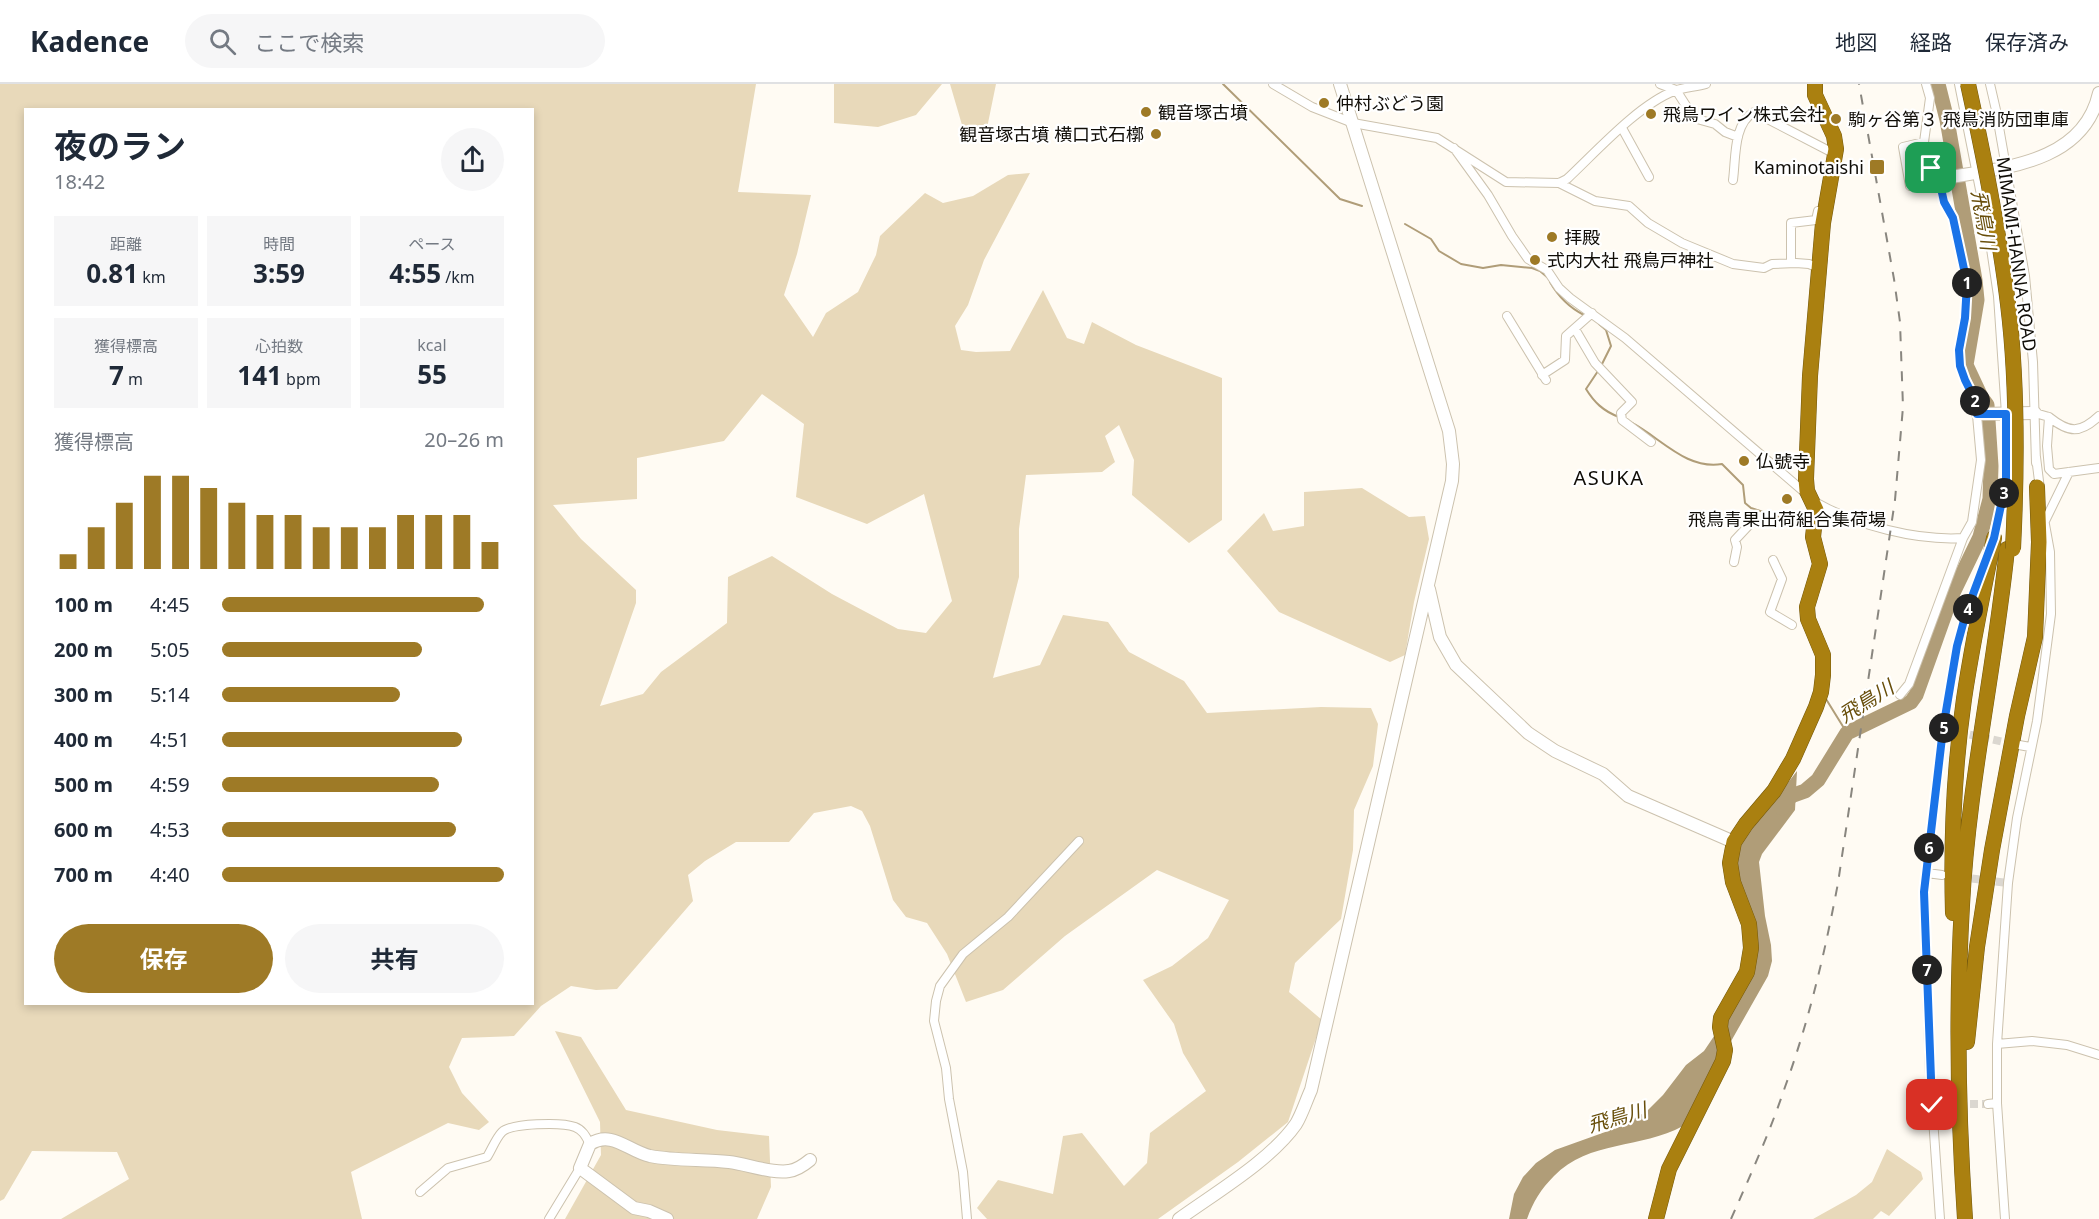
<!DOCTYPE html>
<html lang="ja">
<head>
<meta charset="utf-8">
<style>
	body { margin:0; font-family:"Noto Sans","Noto Sans JP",sans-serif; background:#f6f6f7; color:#1f2937; height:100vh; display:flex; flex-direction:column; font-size:22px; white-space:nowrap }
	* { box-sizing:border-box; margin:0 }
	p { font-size:20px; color:#747a83 }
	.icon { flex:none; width:33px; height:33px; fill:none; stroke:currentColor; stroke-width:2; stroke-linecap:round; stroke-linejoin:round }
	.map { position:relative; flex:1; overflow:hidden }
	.panel { position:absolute; left:24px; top:24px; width:510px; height:897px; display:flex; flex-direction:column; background:#fff; border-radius:0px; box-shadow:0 3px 9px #0003 }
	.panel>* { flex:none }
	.pin { position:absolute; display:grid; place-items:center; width:51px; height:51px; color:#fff; margin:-26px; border-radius:12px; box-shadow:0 3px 9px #0006 }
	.km { position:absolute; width:30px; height:30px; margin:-15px; border-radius:50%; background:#222; color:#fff; font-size:16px; line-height:30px; text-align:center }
	.round { display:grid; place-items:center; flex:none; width:63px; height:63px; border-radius:32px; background:#f6f6f7 }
	.headline { display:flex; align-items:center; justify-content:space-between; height:102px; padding:0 30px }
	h1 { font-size:33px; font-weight:700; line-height:45px }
	.figures { display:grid; grid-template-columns:repeat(3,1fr); gap:9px; height:102px; padding:6px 30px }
	.figures div { display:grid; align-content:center; border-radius:0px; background:#f6f6f7; text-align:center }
	.figures b { font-size:26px; font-weight:700 }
	.figures small { font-size:16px; font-weight:400 }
	.figures p { font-size:16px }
	.chart { height:168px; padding:12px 30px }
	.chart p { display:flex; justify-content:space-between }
	.chart svg { width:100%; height:108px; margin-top:6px; stroke:#9e7a26; stroke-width:6 }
	.primary-button { display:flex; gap:12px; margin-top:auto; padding:12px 30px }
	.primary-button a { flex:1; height:69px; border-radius:36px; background:#9e7a26; color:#fff; font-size:24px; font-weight:700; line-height:69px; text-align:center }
	.primary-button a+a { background:#f6f6f7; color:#1f2937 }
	ul { padding:0 30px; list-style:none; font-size:20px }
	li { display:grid; grid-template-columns:96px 72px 1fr; align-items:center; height:45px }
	li i { height:15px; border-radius:8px; background:#9e7a26 }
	header { display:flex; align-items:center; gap:36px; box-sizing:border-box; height:84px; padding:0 30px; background:#fff; border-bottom:2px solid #e0e1e3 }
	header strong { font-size:28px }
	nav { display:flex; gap:33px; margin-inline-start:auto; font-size:21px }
	.search { width:420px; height:54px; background:#f6f6f7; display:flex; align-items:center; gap:15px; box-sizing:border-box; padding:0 21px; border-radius:33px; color:#747a83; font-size:22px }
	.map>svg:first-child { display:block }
</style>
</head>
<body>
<header>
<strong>Kadence</strong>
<div class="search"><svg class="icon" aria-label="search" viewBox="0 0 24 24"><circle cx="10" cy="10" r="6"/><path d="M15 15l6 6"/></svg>ここで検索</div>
<nav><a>地図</a><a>経路</a><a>保存済み</a></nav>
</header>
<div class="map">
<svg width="2099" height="1135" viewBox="0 0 2099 1135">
	<rect width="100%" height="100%" fill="#fffbf3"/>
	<path fill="#e8d9ba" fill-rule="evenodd" d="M0,0H756L738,108L811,111L797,170L784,211L813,253L826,229L858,208L876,171L880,152L925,109L943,119L973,112L1008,91L1030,89L984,176L968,221L955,242L961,266L976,268L1010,267L1043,206L1067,254L1084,260L1092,238L1136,261L1222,294V436L1189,459L1132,411L1134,376L1119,341L1105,352L1115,378L1102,388L1026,391L1019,445V493L993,594L1040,581L1063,531L1108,538L1129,568L1184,597L1207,629L1321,623L1371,624L1378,640L1373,682L1354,726L1353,766L1341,835L1295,879L1289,908L1322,936L1288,1038L1238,1078L1158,1135H987L977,1124L998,1096L1053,1110L1063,1052L1082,1049L1124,1102L1147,1079L1150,1049L1206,1007L1183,969L1174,940L1143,896L1172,882L1208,854L1229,816L1157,786L1065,852L1003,906L966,918L947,870L927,839L906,833L893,816L870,742L862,727L851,722L814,729L789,758H736L705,777L688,791L693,817L617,905L596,906L571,902L541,922L514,952L462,954L449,983L462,1009L489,1038L479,1046L448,1039L351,1088L362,1135H61L129,1095L117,1068L32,1067L4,1115L0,1117ZM26,26H532V920H26ZM762,310L804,340L796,413L867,440L924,410L952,517L926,549L898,545L832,510L772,472L728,493L727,539L661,588L643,610L600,622L636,519V506L581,455L553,421L637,415V374L724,357Z
		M834,0H942L916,31L878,43L834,39Z
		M950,0H996L987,44L967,58Z
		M1362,404L1409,433L1425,432L1429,455L1414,518L1405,571L1390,578L1279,528L1227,467L1264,429L1273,447L1304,442V408Z
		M555,947L581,953L626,1026L717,1046L769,1052L771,1103L757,1135H565L601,1071L600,1038Z
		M1887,1065L1921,1088L1923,1095L1889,1132L1881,1127L1873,1135H1813L1856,1111L1872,1098Z"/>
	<path fill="#b09d78" d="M1797,687L1795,726L1762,770L1759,778L1765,832L1771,861L1772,877L1768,892L1683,1042C1641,1065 1589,1056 1554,1092C1541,1105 1533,1118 1527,1135H1509L1514,1110L1523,1093L1536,1079L1555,1066L1622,1042L1647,1027L1663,1011L1686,981L1704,967L1729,930L1748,896L1736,789L1739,761Z"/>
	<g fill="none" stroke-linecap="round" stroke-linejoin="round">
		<path stroke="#b09d78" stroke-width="2" d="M1223,0L1340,115L1362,122
			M1405,140L1431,155L1439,167L1461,180L1483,184L1501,181L1532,184L1540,187L1547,193
			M1550,198C1558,212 1570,224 1584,231
			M1599,240L1606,246L1611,262L1601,282
			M1598,287L1586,305C1594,318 1603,327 1619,333
			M1632,339C1661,354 1686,386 1722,380L1743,401L1745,419L1751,424L1807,442
			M1826,615L1847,649"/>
		<path stroke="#b09d78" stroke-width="15" d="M1782,724L1791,712L1805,707L1818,696L1847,649L1911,618L1916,611L1951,513L1980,453L1990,415L1991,382L1987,321L1981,313L1966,281L1977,216L1975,196L1947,36L1938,0"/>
		<path stroke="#dbd7d0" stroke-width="8" stroke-dasharray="8 4" stroke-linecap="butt" d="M1958,648L2013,660
			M1960,793L2008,799
			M1958,1020H1988"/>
		<g stroke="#ccc2ae" stroke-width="10">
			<path id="street" d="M1273,0L1312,23L1353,39L1437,54L1506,98L1559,99L1567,95C1596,68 1638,21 1674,7C1684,3 1696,3 1706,0
				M1660,0L1676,6L1692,31L1697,35L1715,40L1725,48L1738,53
				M1959,0L1989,151L1998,212L2006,330V398L1993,457
				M1990,0L1996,26L2025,192L2033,278L2036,379
				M1622,44L1649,93
				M1924,58L1930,14L1926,0
				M1454,64L1488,111L1512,152L1528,175L1547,186L1559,204L1570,214L1625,254L1817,419C1856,441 1917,457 1963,454
				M1733,96C1736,74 1733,40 1754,28L1835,70
				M1559,99L1595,117L1629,122L1648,139L1682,159L1733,180L1764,184L1772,180L1796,179L1809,180L1819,184
				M1791,179V139L1816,136L1818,127
				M1507,232L1546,296
				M1575,245L1595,279L1632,318L1621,329L1622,336L1651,358
				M1542,291L1565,276L1566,252L1592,229
				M2035,329L2049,333L2047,362L2049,385L2054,390L2099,384
				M2049,333C2069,349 2080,350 2099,332
				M2036,373L2040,405
				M2045,437L2069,388
				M1773,476L1782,495L1770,528L1792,541
				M1734,478L1737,463L1735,456L1750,440
				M1900,611L1909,600L1963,454L1972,438L1981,376L1976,320L1960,282L1959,266L1965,234L1967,199L1953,134L1944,118L1939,95L1931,84L1924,58L1903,63L1910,102L1939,95
				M2019,661L2030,663
				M1927,789L1942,791
				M1997,960L2032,957L2067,961L2099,971
				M1988,1020L1997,1019
				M1932,1021H1948
				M420,1108L448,1084L487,1073C492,1065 496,1054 502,1048C511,1039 562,1038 575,1043C583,1046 586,1053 590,1060
				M549,1135L580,1084
				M967,1135L963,1088L949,1015L946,984L934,937L936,917L940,902L963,870L1008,833L1079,757
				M1940,1135L1930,991L1924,808L1943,645L1957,562L1980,491
				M2005,1135L1997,1019V960L2008,799L2017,734L2037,637L2051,530L2050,468L2044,435"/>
		</g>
		<g stroke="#ccc2ae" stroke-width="14">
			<path id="secondary" d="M1939,95C1999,84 2083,81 2099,9
				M1978,330L2035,329
				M1429,505L1440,553L1456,581L1528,649L1555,667L1603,690L1628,712L1734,758
				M667,1135L649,1127L634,1124L580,1084L590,1060C612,1046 628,1067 650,1072C676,1077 703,1075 729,1078C747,1080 772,1090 789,1087C797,1086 804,1081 810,1076
				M1179,1135C1215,1109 1271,1076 1296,1040C1302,1030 1306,1017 1311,1006L1452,397L1453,380L1449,347L1340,0"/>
		</g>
		<g stroke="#74580d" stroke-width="16">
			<path id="highway" d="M1953,829C1951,758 1954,685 1964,615C1972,561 1983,508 1994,454
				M1967,958L1977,863L1992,766L2017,632L2035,553L2039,458L2037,403
				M1656,1135L1669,1085L1723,977L1725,966L1720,943L1721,934L1747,888L1751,864L1749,840L1733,798L1730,779L1734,758L1746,740L1774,707L1793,675L1816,623L1821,608L1823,591V571L1808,535L1807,523L1820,480L1813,453L1816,426L1807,407L1806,395L1810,292L1823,139L1836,65L1834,52L1815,11V0
				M1965,1135C1958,1031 1956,926 1962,821C1968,702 1995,584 2007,465"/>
		</g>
		<use href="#street" stroke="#fff" stroke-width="8"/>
		<use href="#secondary" stroke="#fff" stroke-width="12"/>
		<use href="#highway" stroke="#aa8010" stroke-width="15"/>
		<path stroke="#89867f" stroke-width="2" stroke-dasharray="10 10" stroke-linecap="butt" d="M1731,1135C1750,1092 1770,1048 1785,1003C1809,937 1825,868 1838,799L1895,416L1903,323L1900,238L1894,195L1859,0"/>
		<g stroke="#74580d" stroke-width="16" stroke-linecap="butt">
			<path id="highway-bridge" d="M1968,0C1984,73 1999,146 2008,220C2018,301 2017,384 2013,465"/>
		</g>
		<use href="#highway-bridge" stroke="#aa8010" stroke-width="15"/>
	</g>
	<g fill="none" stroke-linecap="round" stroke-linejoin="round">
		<g stroke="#fff" stroke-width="12">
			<path id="route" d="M1931,84L1939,95L1944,118L1953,134L1967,199L1965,234L1959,266L1960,282L1965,296L1974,314L1977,330H2006V398L1994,454L1966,529L1957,562L1943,645L1924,808L1932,1021"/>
		</g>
		<use href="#route" stroke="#1a73e8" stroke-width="8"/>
	</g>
	<g fill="#9e7a26" stroke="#fff" stroke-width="2">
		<circle cx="1324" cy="19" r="6"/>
		<circle cx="1146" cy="28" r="6"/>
		<circle cx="1651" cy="30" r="6"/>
		<circle cx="1836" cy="35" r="6"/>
		<circle cx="1156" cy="50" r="6"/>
		<rect x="1869" y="75" width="16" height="16" rx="3"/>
		<circle cx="1552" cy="153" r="6"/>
		<circle cx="1535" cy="176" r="6"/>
		<circle cx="1744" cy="377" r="6"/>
		<circle cx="1787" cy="415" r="6"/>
	</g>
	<g text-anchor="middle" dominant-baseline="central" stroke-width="4.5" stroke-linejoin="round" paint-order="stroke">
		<g font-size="18" fill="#100d07" stroke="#fff" text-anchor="start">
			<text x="1336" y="19">仲村ぶどう園</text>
			<text x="1158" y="28">観音塚古墳</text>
			<text x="1663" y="30">飛鳥ワイン株式会社</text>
			<text x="1848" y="35">駒ヶ谷第３ 飛鳥消防団車庫</text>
			<text x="1144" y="50" text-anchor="end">観音塚古墳 横口式石槨</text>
			<text x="1864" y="83" text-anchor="end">Kaminotaishi</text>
			<text x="1564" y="153">拝殿</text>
			<text x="1547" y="176">式内大社 飛鳥戸神社</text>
			<text x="1756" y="377">仏號寺</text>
			<text x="1787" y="435" text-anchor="middle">飛鳥青果出荷組合集荷場</text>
		</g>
		<g font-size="18" fill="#100d07" stroke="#fff">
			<text transform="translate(2017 170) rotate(82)">MIMAMI-HANNA ROAD</text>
		</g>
		<g font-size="20" font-style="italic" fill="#684e0a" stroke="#fff">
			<text transform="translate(1984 136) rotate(80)">飛鳥川</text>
			<text transform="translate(1866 617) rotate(-32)">飛鳥川</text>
			<text transform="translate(1617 1033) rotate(-16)">飛鳥川</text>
		</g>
		<g font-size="20" letter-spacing="1.5" fill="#100d07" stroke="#fff">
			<text x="1609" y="393">ASUKA</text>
		</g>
	</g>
</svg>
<div class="pin" style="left:1931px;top:84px;background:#1e9e55"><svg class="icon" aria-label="arrive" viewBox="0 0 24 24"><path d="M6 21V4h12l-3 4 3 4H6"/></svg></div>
<div class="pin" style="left:1932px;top:1021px;background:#d93025"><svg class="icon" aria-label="check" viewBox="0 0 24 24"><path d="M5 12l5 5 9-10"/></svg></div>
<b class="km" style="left:1967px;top:199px">1</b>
<b class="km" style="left:1975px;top:317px">2</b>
<b class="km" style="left:2004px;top:409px">3</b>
<b class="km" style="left:1968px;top:525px">4</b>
<b class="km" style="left:1944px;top:644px">5</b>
<b class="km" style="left:1929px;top:764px">6</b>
<b class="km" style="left:1927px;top:886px">7</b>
<section class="panel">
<div class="headline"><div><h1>夜のラン</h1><p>18:42</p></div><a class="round"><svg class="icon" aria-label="share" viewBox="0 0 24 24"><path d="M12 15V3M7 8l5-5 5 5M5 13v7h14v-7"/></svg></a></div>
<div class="figures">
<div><p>距離</p><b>0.81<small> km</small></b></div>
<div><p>時間</p><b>3:59</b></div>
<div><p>ペース</p><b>4:55<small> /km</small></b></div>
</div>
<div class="figures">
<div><p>獲得標高</p><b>7<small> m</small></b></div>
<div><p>心拍数</p><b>141<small> bpm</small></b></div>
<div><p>kcal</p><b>55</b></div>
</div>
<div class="chart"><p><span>獲得標高</span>20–26 m</p>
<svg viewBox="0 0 160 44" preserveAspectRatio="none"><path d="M5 44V38M15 44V27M25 44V17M35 44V6M45 44V6M55 44V11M65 44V17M75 44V22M85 44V22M95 44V27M105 44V27M115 44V27M125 44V22M135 44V22M145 44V22M155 44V33"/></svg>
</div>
<ul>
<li><b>100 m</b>4:45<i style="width:93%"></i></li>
<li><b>200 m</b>5:05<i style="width:71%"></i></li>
<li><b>300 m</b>5:14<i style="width:63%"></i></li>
<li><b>400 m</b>4:51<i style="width:85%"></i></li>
<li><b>500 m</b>4:59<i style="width:77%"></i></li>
<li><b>600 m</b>4:53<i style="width:83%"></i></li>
<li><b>700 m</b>4:40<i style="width:100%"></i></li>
</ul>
<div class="primary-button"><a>保存</a><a>共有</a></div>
</section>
</div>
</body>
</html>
